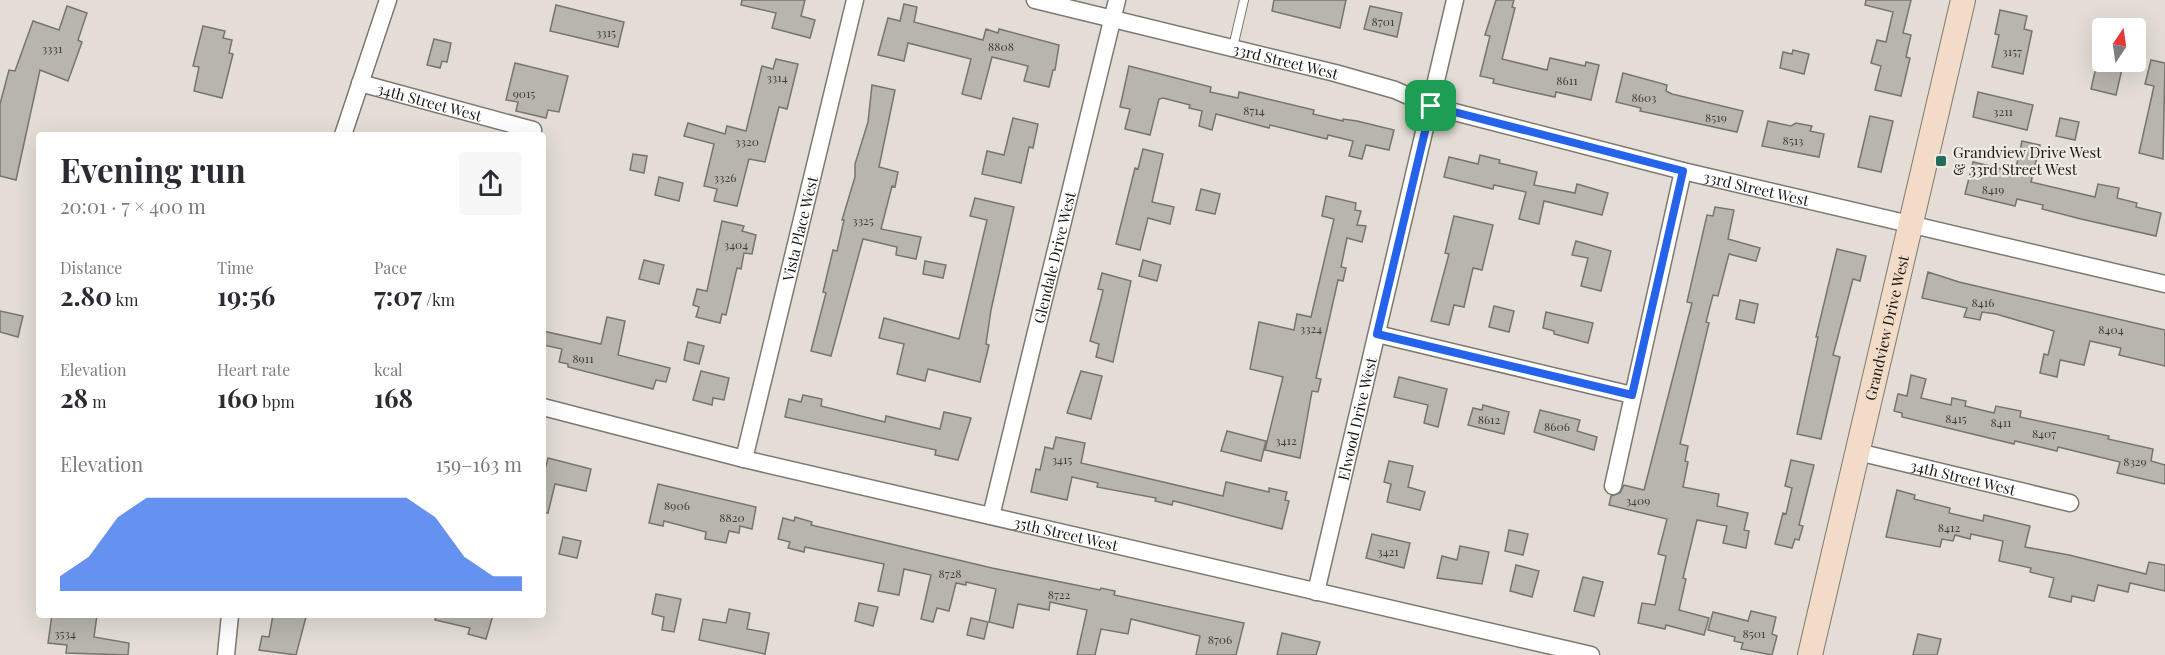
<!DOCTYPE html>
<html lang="en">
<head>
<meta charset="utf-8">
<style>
	body { margin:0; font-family:"Playfair Display",serif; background:#f7f7f7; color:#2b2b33; height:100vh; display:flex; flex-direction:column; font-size:22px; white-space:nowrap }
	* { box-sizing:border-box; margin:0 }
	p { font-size:20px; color:#7c7c81 }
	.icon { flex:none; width:33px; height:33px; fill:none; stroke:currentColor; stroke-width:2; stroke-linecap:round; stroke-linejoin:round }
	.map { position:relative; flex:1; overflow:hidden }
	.details { position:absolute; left:36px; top:132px; width:510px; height:486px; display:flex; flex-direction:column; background:#fff; border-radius:6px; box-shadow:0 6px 24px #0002 }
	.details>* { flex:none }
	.needle { width:39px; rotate:13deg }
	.tools { position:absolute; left:2092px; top:18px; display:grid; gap:12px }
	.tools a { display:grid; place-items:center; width:54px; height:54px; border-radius:6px; background:#fff; box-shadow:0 6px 24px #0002; font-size:30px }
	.pin { position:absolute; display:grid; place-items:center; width:51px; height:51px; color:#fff; margin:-26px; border-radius:12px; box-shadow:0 3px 9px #0006 }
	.round { display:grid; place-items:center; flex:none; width:63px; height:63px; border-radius:6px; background:#f7f7f7 }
	.summary { display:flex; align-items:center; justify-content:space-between; height:102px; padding:0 24px }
	h1 { font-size:33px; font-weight:700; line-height:45px }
	.stats { display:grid; grid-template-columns:repeat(3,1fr); gap:9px; height:102px; padding:6px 24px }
	.stats div { display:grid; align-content:center }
	.stats b { font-size:26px; font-weight:700 }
	.stats small { font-size:16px; font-weight:400 }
	.stats p { font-size:16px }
	.chart { height:168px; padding:12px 24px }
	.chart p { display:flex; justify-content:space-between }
	.chart svg { width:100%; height:108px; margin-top:6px; fill:#2563eb; opacity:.7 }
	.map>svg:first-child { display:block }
</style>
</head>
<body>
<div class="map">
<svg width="2165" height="655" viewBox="0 0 2165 655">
	<rect width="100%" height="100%" fill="#e3ddd5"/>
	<path fill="#b7b5ac" stroke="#77756d" stroke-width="1.5" d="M742,0H805L801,16L815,20L810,38L772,28L776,13L741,5Z
		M1274,0H1346L1340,28L1272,11Z
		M1496,0H1514L1512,7L1515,8L1502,59L1547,70L1550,58L1585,66L1586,62L1599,65L1591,100L1556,92L1555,97L1527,91L1493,83L1494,79L1480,76L1490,36L1485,35Z
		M1866,0H1911L1903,33L1911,35L1906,57L1910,58L1901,96L1875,90L1881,66L1871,63L1877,40L1886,42L1893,12L1865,5Z
		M904,4L917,7L914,22L983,40L986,29L998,33L999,29L1059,45L1055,70H1053L1049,87L1024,81L1028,66L992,57L981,99L962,94L971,59L908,43L904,61L878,55L888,18L900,21Z
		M556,5L624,22L618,47L550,31Z
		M67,6L87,13L78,40L82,42L68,81L40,70L16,180L0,176V104L9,70L15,71L33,21L59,30Z
		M1370,6L1402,13L1397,37L1364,29Z
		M2000,10L2027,16L2024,29L2032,31L2023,74L1992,67L1999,35L1995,34Z
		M203,26L225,31L223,38L232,40L229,53L233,54L222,98L194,91L199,67L193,66Z
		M434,39L451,43L447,62L442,61L440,68L427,65Z
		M1793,50L1809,54L1804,74L1780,68L1783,52L1792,54Z
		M776,59L798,64L787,109L779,107L765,162L749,159L737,206L714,201L717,189L704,186L714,144L684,136L688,123L725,134L727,126L746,131L762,66L773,69Z
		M2151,60L2165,63L2163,159L2139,153L2154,86L2145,84Z
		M515,63L568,76L559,112L548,110L546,118L516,111L518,102L506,100Z
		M2097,63L2122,69L2116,95L2091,89Z
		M1129,66L1211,87L1210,92L1238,98L1239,92L1314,110L1313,114L1343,121V119L1357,121L1394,130L1389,150L1366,145L1362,159L1349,156L1353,141L1328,135L1327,139L1270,125L1269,128L1216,114L1212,130L1199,126L1202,111L1189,108L1190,105L1163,98L1159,99L1150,135L1125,129L1130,109L1120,107Z
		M1623,73L1667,85L1666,91L1672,94L1743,111L1737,132L1640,111L1641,108L1616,102Z
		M872,85L895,90L879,167L898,172L895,187L892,186L881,229L921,237L916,259L896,255L897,247L863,239L831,356L811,351L826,293L823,292L833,250L837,251L844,220H842L855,177V164L868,122Z
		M1978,92L2033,105L2027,130L1973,117Z
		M1870,116L1893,121L1881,172L1858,167Z
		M1013,118L1038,124L1033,148L1029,147L1021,183L982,174L987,151L1004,155Z
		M2060,118L2079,122L2075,140L2056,136Z
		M1768,121L1791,126L1796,123L1812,126L1810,131L1824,134L1819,157L1762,146Z
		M2022,141L2040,145L2031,182L2095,197L2098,184L2119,188L2117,198L2137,203L2136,207L2161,213L2156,236L2081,219L2042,209L2043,205L2017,199L2015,206L1965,194L1973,162L2015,172Z
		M1143,149L1163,154L1152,202L1174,207L1170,224L1148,218L1140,250L1116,244L1135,168L1138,169Z
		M633,154L647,156L644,173L630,170Z
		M1480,155L1500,160L1499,163L1537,172L1534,185L1575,193L1577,184L1608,193L1602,215L1544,201L1539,224L1519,219L1526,192L1494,185L1493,189L1444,177L1449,157L1478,164Z
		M659,177L683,183L679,201L655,195Z
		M1201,189L1220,194L1215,214L1196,210Z
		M1326,196L1356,203L1355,210L1361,211L1357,225L1366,226L1362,242L1347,238L1341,267L1346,268L1343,281L1338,280L1316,378L1321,379L1318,392L1312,391L1300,458L1265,450L1283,377L1250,369L1259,322L1294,330L1297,314L1311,317L1334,219L1322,216Z
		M975,198L1014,207L991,310L986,344L989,345L980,382L928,369L925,381L897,374L904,344L879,338L884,318L959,339L987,220L970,216Z
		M1715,207L1734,210L1728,239L1760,248L1756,261L1729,254L1718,296L1713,295L1706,322L1709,323L1680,444L1688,446L1685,461L1688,462L1683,487L1719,494L1717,506L1748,513L1744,530L1749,531L1746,548L1723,543L1727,526L1697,520L1683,578L1686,579L1679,610L1709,618L1704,635L1666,625L1665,629L1638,623L1642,603L1655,605L1666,556L1658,554L1667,519L1609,505L1611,496L1620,493L1624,485L1644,490L1692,303L1687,302L1707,215L1713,216Z
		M1454,216L1493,225L1482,270L1473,268L1464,307L1454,305L1449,325L1431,321L1449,254L1445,253Z
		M722,221L744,226L742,231L756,235L752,254L744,253L741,269L737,268L726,315L722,314L720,323L696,317L699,307L693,305L697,289L707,291Z
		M1576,241L1611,251L1601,291L1581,286L1588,258L1572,255Z
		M1837,249L1866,256L1860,281L1853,279L1833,355L1840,357L1821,439L1797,434L1818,337H1816Z
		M644,260L664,265L659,284L639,279Z
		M1143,260L1161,265L1157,281L1139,276Z
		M925,261L946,265L943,278L923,274Z
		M1928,272L1959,282L2165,330V366L2119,355L2121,348L2090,341L2084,365L2060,360L2057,377L2040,373L2044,354L2048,355L2054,331L1996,314L1982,312L1980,320L1964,317L1967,308L1922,298Z
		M1102,273L1131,281L1113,362L1096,357L1099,344L1090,341L1101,299L1103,290L1098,289Z
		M1740,300L1758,304L1754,323L1736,319Z
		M1494,306L1514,311L1509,332L1489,327Z
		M0,311L23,316L18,337L0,332Z
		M1546,312L1593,323L1588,343L1554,334V331L1543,328Z
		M607,317L625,321L618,355L670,368L666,382L656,380L653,389L568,367V364L559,362L562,349L543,345V331L601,344Z
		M688,342L704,346L699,364L684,360Z
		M701,371L729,378L724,400L713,398L712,405L693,400Z
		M1081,371L1102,376L1091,419L1067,413Z
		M1911,375L1926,379L1921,398L1951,405L1952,398L1966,401L1965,406L1994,413L1996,406L2021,411L2020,417L2109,436L2108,439L2153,449L2151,461L2165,465V484L2117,473L2120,462L2058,447L2057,451L2015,441L2014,444L1902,417V413L1894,411L1898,394L1907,396Z
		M1399,377L1447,389L1438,427L1424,423L1428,405L1394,397Z
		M803,395L822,399L821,406L885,422L886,416L940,429L944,412L971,418L958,460L935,455L936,450L785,417L789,399L801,402Z
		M1483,405L1509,412L1504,434L1468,425L1473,408L1482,410Z
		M1540,410L1580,420L1577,431L1597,437L1594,450L1534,432Z
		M1227,431L1266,441L1261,461L1221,451Z
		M1056,437L1085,443L1081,463L1129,474L1223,496L1226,482L1269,492V488L1287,492L1285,500L1289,501L1282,529L1182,503L1173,501L1172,505L1155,501L1156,498L1097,487L1098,483L1072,477L1067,500L1031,492L1036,469L1040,470L1045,447L1053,449Z
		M548,458L591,469L586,491L555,484L548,513H543V478Z
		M1791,460L1814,465L1799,525L1803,526L1799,540L1795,539L1792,548L1775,544L1783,513L1786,514L1792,488L1785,486Z
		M1389,461L1413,466L1408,487L1425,492L1420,510L1387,502L1391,484L1384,482Z
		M658,484L756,507L752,529L740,526L739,533L729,531L726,543L705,539L706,532L664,521L663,526L649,523Z
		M1897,490L1915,495L1914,499L1950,508L1949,513L1983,521L1984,515L2030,526L2025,547L2069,555L2146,574L2149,562L2165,565V591L2130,583L2128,592L2098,585L2094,601L2072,596L2071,602L2049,597L2054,578L2030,572L2031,568L1999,561L2003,541L1971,534L1970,539L1955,535L1953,541L1942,539L1940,547L1886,537Z
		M795,517L812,522L811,525L992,568L1100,590L1101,588L1115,591L1114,595L1244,623L1236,655H1196L1200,636L1131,619L1128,634L1101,629L1095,655H1077L1087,610L1050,602L1049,610L1018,604L1013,628L989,622L996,589L966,582V585L956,583L949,611L937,608L933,622L921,619L931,575L904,569L899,595L878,591L884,564L805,547L804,552L788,548L790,542L778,539L783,518L794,521Z
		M1509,530L1528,534L1523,555L1505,551Z
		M1372,534L1410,543L1404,568L1366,558Z
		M563,537L581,541L577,558L559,554Z
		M1460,546L1489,552L1482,584L1437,578L1442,556L1457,560Z
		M1516,565L1539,571L1532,597L1510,591Z
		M1583,577L1603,582L1594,616L1574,611Z
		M656,594L681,599L674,632L662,630L664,617L652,614Z
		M859,603L878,607L873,626L855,621Z
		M729,609L750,613L747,629L769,633L765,654L699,640L703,619L726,623Z
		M1751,611L1776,617L1772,634L1777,636L1772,655L1741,649L1743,643L1734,641L1735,637L1708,630L1713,612L1748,621Z
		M52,615H97L94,637L129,643L128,655L66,653L67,645L48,643Z
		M273,615L306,617L296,655L259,650L262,636L269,637Z
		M436,615H493L486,639L468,634L470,628L435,620Z
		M971,618L988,622L984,639L967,635Z
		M1282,633L1320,642L1316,655H1277Z
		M1918,634L1941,639L1937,655H1913Z"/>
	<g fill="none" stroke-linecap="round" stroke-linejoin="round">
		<g stroke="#7d7971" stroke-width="10">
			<path id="lane" d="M1233,47L1244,0"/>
		</g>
		<g stroke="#7d7971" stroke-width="19">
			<g id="street">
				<path id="s1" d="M1035,0L1335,73L1395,90L1431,106L1683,171L2165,284"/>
				<path id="s2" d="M360,83L533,130"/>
				<path d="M343,135L388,0"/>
				<path d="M1377,334L1632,395"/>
				<path id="s3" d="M543,407L744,459L1591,655"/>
				<path id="s4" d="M1858,452L2070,503"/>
				<path id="s5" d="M744,459L855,0"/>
				<path d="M1613,486L1683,171"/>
				<path id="s6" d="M991,516L1117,0"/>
				<path id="s7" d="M1316,592L1455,0"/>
				<path d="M226,655L230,615"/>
			</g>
		</g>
		<g stroke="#7d7971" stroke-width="26">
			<g id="secondary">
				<path id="s8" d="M1810,655L1963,0"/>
			</g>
		</g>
		<use href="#lane" stroke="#fff" stroke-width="8"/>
		<use href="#street" stroke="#fff" stroke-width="16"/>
		<use href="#secondary" stroke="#f3dcc7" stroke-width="24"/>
	</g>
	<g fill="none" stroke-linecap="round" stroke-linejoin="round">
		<g stroke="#fff" stroke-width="12">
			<path id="route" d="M1431,106L1683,171L1632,395L1377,334Z"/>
		</g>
		<use href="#route" stroke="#2563eb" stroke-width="8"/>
	</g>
	<rect fill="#266a5d" stroke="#f0ebe2" stroke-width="2" x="1935" y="155" width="12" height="12" rx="3"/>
	<g text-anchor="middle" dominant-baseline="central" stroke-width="4.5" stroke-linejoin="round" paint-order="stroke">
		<g font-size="12" fill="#403e3a">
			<text x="1383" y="21">8701</text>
			<text x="606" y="32">3315</text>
			<text x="1001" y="46">8808</text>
			<text x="52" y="48">3331</text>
			<text x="2012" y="51">3157</text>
			<text x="777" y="77">3314</text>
			<text x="1567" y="80">8611</text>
			<text x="524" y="93">9015</text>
			<text x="1644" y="97">8603</text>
			<text x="1254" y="110">8714</text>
			<text x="2003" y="111">3211</text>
			<text x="1716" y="117">8519</text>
			<text x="1793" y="140">8513</text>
			<text x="747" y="141">3320</text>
			<text x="725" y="177">3326</text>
			<text x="1993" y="189">8419</text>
			<text x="863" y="220">3325</text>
			<text x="736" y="244">3404</text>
			<text x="1983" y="302">8416</text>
			<text x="1311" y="328">3324</text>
			<text x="2111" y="329">8404</text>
			<text x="583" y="358">8911</text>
			<text x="1956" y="418">8415</text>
			<text x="1489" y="419">8612</text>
			<text x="2001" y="422">8411</text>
			<text x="1557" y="426">8606</text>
			<text x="2044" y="433">8407</text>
			<text x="1286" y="440">3412</text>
			<text x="1062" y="459">3415</text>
			<text x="2135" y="461">8329</text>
			<text x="1638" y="500">3409</text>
			<text x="677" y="505">8906</text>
			<text x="732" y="517">8820</text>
			<text x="1949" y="527">8412</text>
			<text x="1388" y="551">3421</text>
			<text x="950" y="573">8728</text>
			<text x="1059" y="594">8722</text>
			<text x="65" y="633">3534</text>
			<text x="1754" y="633">8501</text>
			<text x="1220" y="639">8706</text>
		</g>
		<g font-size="15" fill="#191714" stroke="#f0ebe2">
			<text stroke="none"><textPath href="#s1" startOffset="258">33rd Street West</textPath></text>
			<text stroke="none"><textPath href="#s2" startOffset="72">34th Street West</textPath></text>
			<text stroke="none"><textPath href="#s1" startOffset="746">33rd Street West</textPath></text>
			<text stroke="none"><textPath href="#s5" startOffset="237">Vista Place West</textPath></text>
			<text stroke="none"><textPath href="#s6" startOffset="266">Glendale Drive West</textPath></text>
			<text stroke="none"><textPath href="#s8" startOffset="336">Grandview Drive West</textPath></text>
			<text stroke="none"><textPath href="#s7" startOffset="178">Elwood Drive West</textPath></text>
			<text stroke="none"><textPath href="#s4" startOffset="108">34th Street West</textPath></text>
			<text stroke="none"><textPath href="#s3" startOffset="538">35th Street West</textPath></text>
		</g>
		<g font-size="15" fill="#191714" stroke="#f0ebe2" text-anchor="start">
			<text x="1953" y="152">Grandview Drive West<tspan x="1953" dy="17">&amp; 33rd Street West</tspan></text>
		</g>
	</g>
</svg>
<div class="tools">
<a><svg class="needle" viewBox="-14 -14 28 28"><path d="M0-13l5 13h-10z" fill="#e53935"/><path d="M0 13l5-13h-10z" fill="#7c7c81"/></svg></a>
</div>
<div class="pin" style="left:1431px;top:106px;background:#1e9e55"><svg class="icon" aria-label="arrive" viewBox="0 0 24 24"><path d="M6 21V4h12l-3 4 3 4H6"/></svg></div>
<section class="details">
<div class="summary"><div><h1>Evening run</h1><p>20:01 · 7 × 400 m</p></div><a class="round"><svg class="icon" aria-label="share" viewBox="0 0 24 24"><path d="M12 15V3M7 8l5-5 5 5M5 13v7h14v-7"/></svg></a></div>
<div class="stats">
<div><p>Distance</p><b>2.80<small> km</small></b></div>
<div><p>Time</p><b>19:56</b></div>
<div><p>Pace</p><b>7:07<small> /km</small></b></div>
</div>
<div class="stats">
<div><p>Elevation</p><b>28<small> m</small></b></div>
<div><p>Heart rate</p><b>160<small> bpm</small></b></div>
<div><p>kcal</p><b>168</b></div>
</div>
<div class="chart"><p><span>Elevation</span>159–163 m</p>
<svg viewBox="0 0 160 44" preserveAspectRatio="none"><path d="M0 44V38L10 30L20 14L30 6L40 6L50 6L60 6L70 6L80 6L90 6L100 6L110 6L120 6L130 14L140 30L150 38L160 38V44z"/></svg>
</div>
</section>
</div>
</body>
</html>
